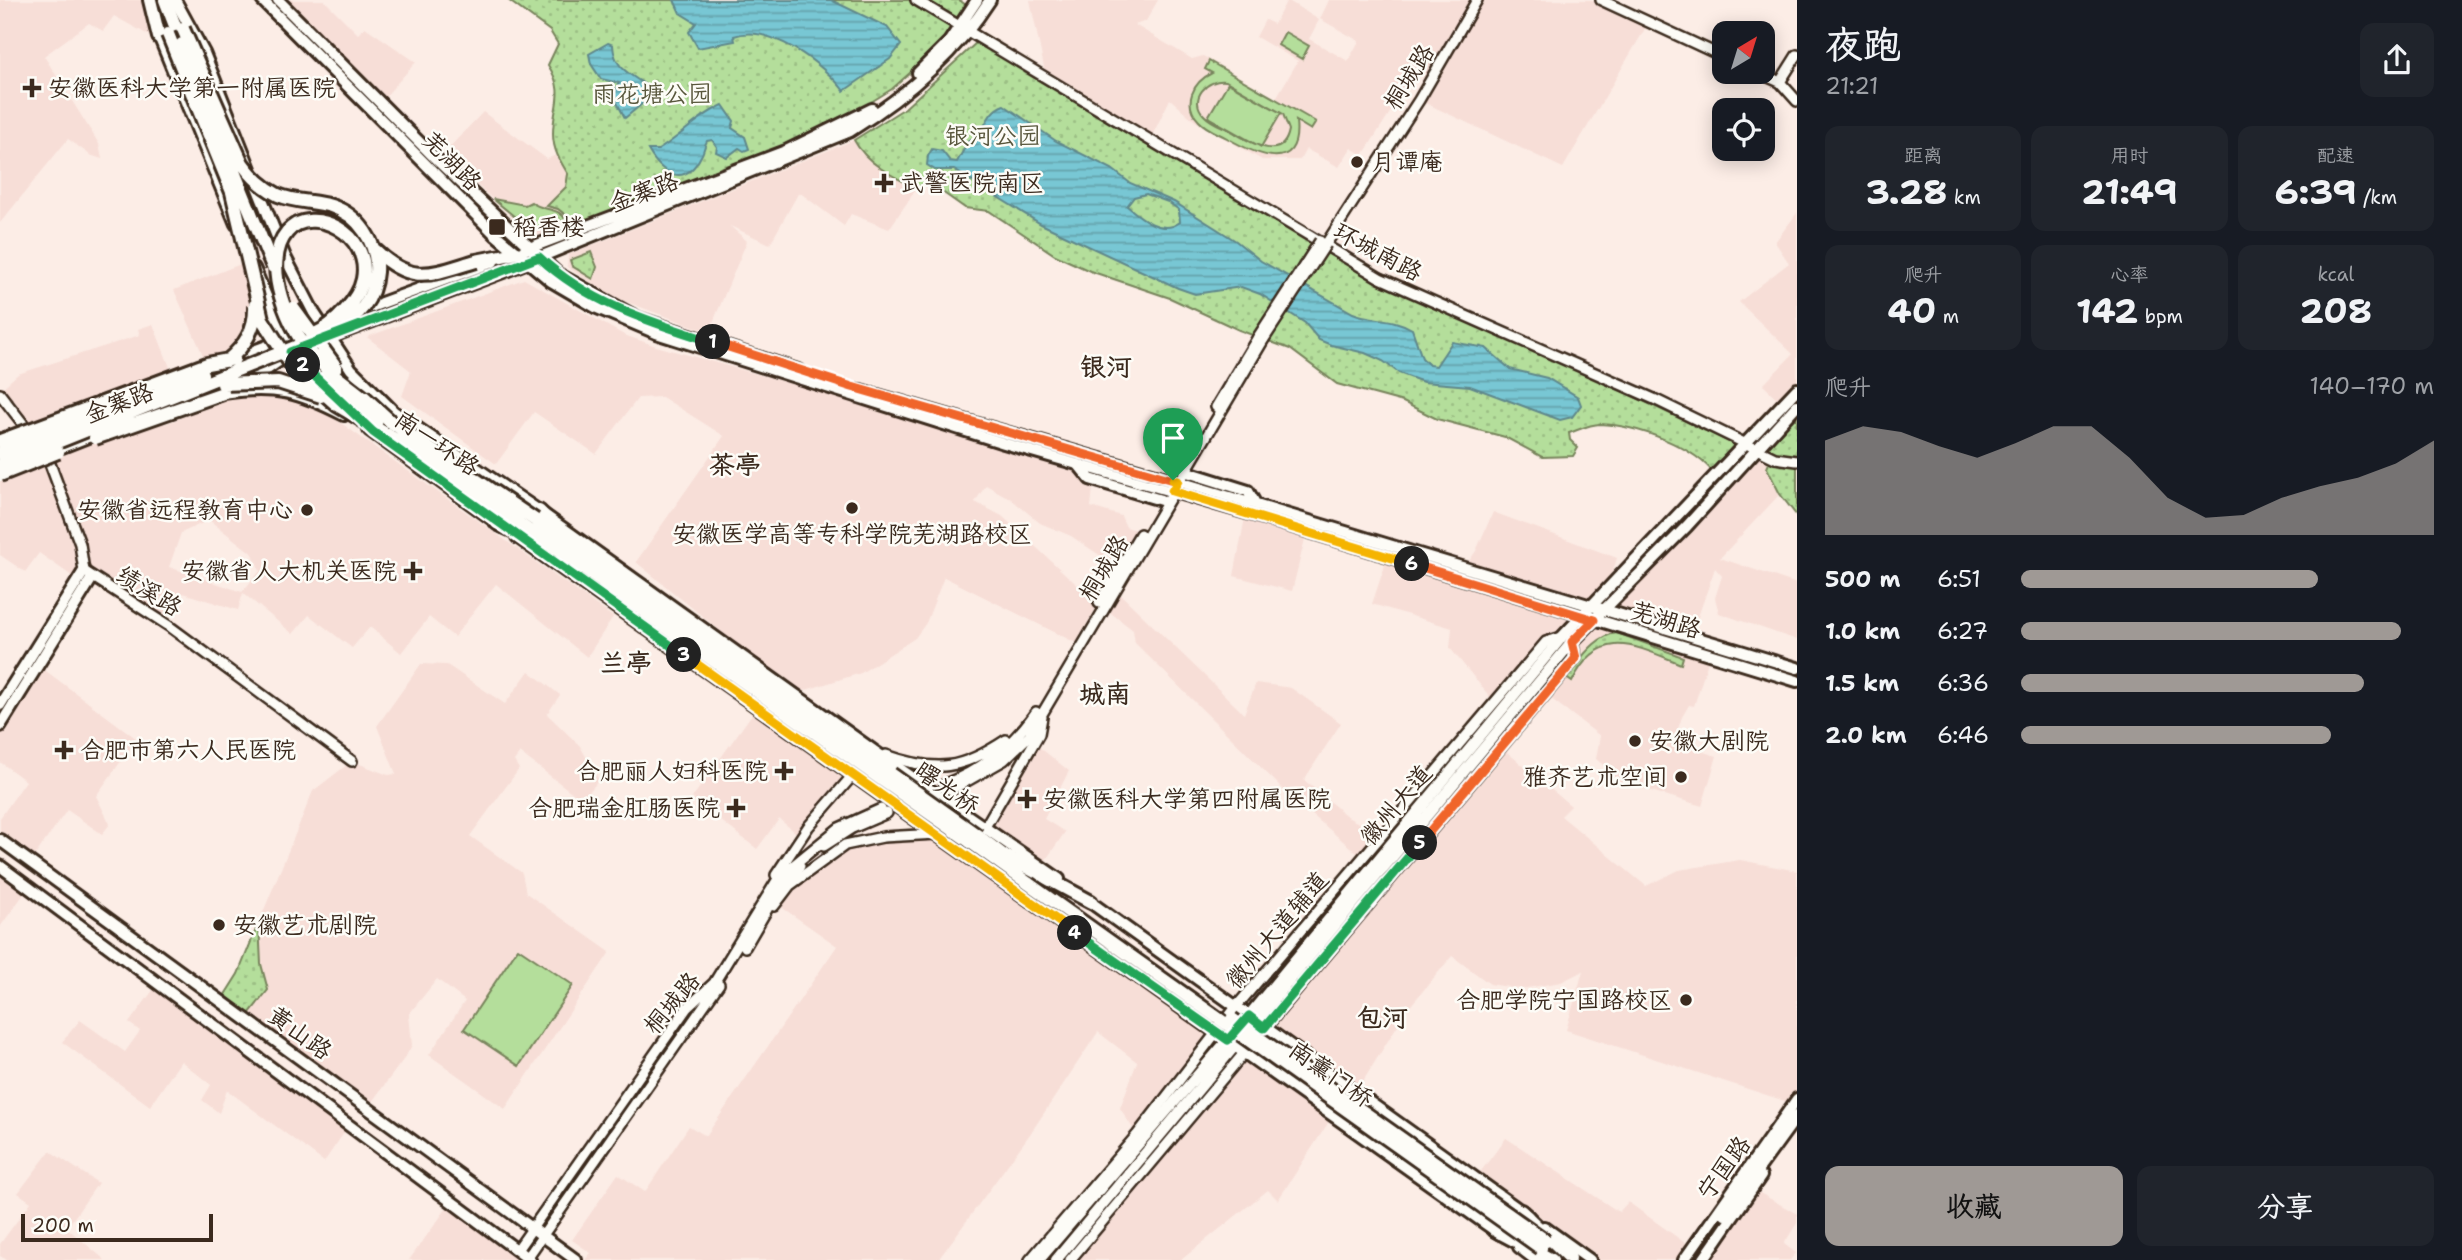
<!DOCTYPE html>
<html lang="zh">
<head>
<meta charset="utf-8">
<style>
	body { margin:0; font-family:"Shantell Sans","LXGW WenKai TC",sans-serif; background:#20242c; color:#f1f3f6; height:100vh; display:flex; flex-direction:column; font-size:26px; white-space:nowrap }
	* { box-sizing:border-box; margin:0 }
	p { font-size:23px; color:#9ea1a6 }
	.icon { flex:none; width:38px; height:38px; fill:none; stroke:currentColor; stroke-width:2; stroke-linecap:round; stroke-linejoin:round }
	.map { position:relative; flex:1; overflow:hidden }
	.details { display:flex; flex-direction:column; background:#171b24; width:665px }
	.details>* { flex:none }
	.needle { width:46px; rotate:38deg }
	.fabs { position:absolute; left:1712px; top:21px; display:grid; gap:14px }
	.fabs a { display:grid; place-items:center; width:63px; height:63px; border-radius:14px; background:#171b24; box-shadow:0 4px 18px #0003; font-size:35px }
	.scale { position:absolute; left:21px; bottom:18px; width:192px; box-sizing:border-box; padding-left:7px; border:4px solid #3b2a1e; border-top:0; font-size:19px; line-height:24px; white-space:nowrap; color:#3b2a1e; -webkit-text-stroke:5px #fdfcf7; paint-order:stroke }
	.pin { position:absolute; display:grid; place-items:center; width:60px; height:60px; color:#fff; margin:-72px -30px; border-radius:50% 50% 50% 0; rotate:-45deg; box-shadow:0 0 7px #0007 }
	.pin .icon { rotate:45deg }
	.km { position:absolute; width:35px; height:35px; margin:-18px; border-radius:50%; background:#222; color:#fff; font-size:19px; line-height:35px; text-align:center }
	.round { display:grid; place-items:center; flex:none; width:74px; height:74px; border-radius:14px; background:#20242c }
	.summary { display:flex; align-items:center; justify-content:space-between; height:119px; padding:0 28px }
	h1 { font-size:38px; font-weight:700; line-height:52px }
	.figures { display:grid; grid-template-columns:repeat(3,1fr); gap:10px; height:119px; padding:7px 28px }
	.figures div { display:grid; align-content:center; border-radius:14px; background:#20242c; text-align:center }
	.figures b { font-size:35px; font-weight:700 }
	.figures small { font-size:19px; font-weight:400 }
	.figures p { font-size:19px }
	.chart { height:196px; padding:14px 28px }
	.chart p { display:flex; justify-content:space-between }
	.chart svg { width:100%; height:126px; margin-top:7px; fill:#9f9995; opacity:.7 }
	.cta { display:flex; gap:14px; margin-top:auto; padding:14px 28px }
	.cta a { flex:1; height:80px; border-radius:14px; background:#9f9995; color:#111; font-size:28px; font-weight:700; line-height:80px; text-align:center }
	.cta a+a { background:#20242c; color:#f1f3f6 }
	ul { padding:0 28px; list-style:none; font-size:23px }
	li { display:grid; grid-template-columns:112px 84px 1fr; align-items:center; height:52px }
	li i { height:18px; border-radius:9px; background:#9f9995 }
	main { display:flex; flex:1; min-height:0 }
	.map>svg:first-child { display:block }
</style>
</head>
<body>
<main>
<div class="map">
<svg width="1797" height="1260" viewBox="0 0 1797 1260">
	<defs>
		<pattern id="grass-tufts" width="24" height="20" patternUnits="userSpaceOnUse" patternTransform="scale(1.75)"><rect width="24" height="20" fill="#b4de9b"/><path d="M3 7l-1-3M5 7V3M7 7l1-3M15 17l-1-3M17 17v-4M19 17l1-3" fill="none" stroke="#9cbf85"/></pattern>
		<pattern id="park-dots" width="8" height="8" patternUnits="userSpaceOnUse" patternTransform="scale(1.75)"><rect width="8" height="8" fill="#b4de9b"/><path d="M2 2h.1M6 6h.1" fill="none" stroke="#9cbf85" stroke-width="1.8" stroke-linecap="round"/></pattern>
		<pattern id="water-rules" width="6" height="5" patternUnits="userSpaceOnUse" patternTransform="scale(1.75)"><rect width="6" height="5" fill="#78c7d4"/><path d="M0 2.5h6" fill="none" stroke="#64a2ab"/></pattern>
	</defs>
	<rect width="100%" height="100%" fill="#fcede6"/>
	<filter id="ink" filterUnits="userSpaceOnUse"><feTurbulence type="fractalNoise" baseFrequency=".0143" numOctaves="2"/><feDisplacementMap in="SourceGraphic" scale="14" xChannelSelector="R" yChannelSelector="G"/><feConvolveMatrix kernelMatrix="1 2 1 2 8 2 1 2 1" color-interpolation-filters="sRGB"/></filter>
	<g filter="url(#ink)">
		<path fill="#f7ded7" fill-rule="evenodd" d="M0,0H143L161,42L114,16L103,31L89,23L44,56L99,144L102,159L90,155L68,139L0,223Z
			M283,0H324L358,34L365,27L416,62L384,98Z
			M531,0H674L566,187L547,205L558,209L577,224L533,236L443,154L483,112L547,159L556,155L553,133L558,108L557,80L548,65L558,44Z
			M1030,0H1158L1146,21L1135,25L1192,59L1203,56L1276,98L1298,61L1256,37L1265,20L1274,24L1287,0L1319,20L1309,39L1348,61L1359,41L1320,19L1329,0H1472L1425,78L1415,73L1363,155L1351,148L1339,167L1306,149L1300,160H1262L1195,121L1170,99L1151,138L1045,72Z
			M1477,0H1601L1649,22L1563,168L1419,100Z
			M854,140L861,153L896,178L917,188L889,229L851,214L844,226L799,192L770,244L730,226L747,241L709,332L613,297L567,267L568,255Z
			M1797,213V389L1783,404L1763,385L1793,354L1739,302L1789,263L1775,242Z
			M251,260L259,299L250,344L207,364L174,290Z
			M524,279L624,335L656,346L1095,468L1091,507L1121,516L1126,527L1141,532L1119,568L1071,536L1040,523L1011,499L986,485L975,502L1002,516L1098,604L1076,643L944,577L926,623L915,638L861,673L796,693L636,562L724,436L662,397L638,398L596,454L534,412L496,464L402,396L411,371L367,337Z
			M153,324L171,370L30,426L0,390L18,374L140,335L138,329Z
			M269,391L310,401L613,617L587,657L496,584L454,637L429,617L401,653L370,627L352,648L309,615L293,634L243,593L238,610L183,593L163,621L85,572L79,581L39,553L25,572L0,555V471L152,413L165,424L239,394ZM209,520L253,554L260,571L242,592L169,567L181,533Z
			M1756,451L1771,458L1767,468L1780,494L1720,558L1797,584V640L1719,613L1715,598L1722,576L1715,568L1691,637L1604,611Z
			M1246,512L1307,531L1292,591L1234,576Z
			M1493,512L1617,558L1606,592L1592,607L1464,568L1476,551Z
			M1388,556L1583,617L1546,642L1495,703L1450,648L1452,628L1372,604Z
			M1114,588L1244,714L1256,683L1291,688L1341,723L1304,780L1349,818L1382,835L1363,858L1291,797L1135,643L1133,630L1103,607Z
			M1594,620L1710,655L1694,706L1689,705L1682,717L1673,743L1717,756L1702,806L1614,780L1613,773L1596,759L1600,736L1545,694L1576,658L1572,642Z
			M421,664L447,665L505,704L529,671L560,695L547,714L580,746L599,780L582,800L520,753L514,761L519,769L470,836L522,873L526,893L610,952L505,1109L429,1055L465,1001L437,979L409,1014L412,1045L406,1056L368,1107L245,1019L268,990L261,964L259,922L313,791L352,761L388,775L396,774L377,726Z
			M38,665L137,739L96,796L110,824L102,834L67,810L31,861L0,840V818L26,781L0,762V726Z
			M757,707L853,775L801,837L779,819L757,849L692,798Z
			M1033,742L1069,771L1044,819L1065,832L1041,867L985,827Z
			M1501,747L1571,806L1561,816L1646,886L1679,870L1740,860L1797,871V1099L1794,1104L1566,1030L1583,971L1561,982L1521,989L1490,984L1452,956L1407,1010L1355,1094L1264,1028Z
			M937,834L1217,1032L1137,1135L1120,1108L1137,1062L1098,1032L1030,1134L938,1260H585L591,1253L572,1240L618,1174L645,1192L689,1126L706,1136L837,946L777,904L790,885L845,845Z
			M0,866L29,887L0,927Z
			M159,982L350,1124L324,1162L227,1090L219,1113L202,1100L211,1085L181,1061L150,1106L62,1042L80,1020L125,1052L140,1031L129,1023Z
			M1244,1052L1334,1114L1278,1200L1268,1190L1181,1260H1070Z
			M1506,1138L1619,1212L1628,1202L1688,1245L1678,1260H1590L1475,1179Z
			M50,1151L98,1183L67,1228L105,1260H7L0,1256V1244L31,1202L18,1193Z
			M1753,1189L1797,1214V1223L1784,1244L1796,1253L1790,1260H1703Z
			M452,1201L530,1260H409Z"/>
		<path fill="url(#grass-tufts)" stroke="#78845c" stroke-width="2" d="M493,199L525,205L531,202C543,212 558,206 566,220L531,230Z"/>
		<path fill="url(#park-dots)" stroke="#78845c" stroke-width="2" d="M508,0H959L966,5L940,45L930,55L892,89L850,115L811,135L577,224L558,209L547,206L566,187L568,174C560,161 553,150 553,134C553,105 566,93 548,65L558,44L550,31Z
			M976,43L1041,79L1336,255L1738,446L1716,476C1695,446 1636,425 1600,424C1590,424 1578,430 1569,433L1570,440L1578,448L1573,456L1542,457L1505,437L1437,419L1403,402L1337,384L1290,349L1239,330L1170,298L1090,271L1055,255L989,211L965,208L928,182L917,188C893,177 866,163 854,140L905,108Z
			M591,252L597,267L593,279L572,266L570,260Z
			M1797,405V516L1780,494L1767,468L1771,458L1756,451Z
			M1617,633L1683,657L1681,664C1636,646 1599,625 1572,682L1565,677C1579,662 1595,635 1617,633Z
			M259,922L261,964L268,990L245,1019L221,1001L238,974Z"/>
		<path fill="#b4de9b" stroke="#78845c" stroke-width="2" fill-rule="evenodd" d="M1285,32L1309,46L1302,59L1278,45Z
			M1209,61L1316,122L1311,130L1296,121C1302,177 1253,153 1227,138C1218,133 1206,129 1199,121C1182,104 1193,82 1212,73L1205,69ZM1226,81L1283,114L1289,130C1283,164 1250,142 1233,132C1224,127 1211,123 1204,115C1188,99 1207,78 1226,81Z
			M1228,83L1281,113L1261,147L1208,117Z
			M518,948L573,985L519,1066L464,1029Z"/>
		<path fill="url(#water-rules)" stroke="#60888b" stroke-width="2" fill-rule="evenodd" d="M674,0H831L887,27L901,45L890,59L844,91C824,65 770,23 734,36L735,41L698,48L689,32L696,23L680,13Z
			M608,43L613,45C614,69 631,74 648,87V99L625,118L613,95L619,83L601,79L591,64L589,54Z
			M723,105L734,121L732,128L745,137L749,149L744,151L739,148L727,157L716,152L717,147L712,140L707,141C704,146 704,152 701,156C685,188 662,175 648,150H658C681,136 698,116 723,105Z
			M1004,105L1056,141L1112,169L1130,183L1174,202L1236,241L1261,261L1353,313C1373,321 1392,317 1412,329L1422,358L1429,365L1436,366L1452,342L1486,348L1510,369L1547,378L1578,397L1581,405L1572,417L1560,420L1470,386L1423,382L1399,373L1383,361L1365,353L1331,345L1319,340L1305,323L1260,294L1241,287L1195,294L1178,288L1041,224L954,170H935L927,165L928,156L932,149L942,151L950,161L957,162L969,140H976C986,127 987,111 1004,105ZM1146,194L1168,202L1179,210L1180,222C1162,236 1141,218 1127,206L1134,197Z"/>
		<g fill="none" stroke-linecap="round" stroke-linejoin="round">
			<g stroke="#3b2a1e" stroke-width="14">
				<path id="minor" d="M916,0L1380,278L1654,399L1775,458L1797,461
					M1601,0L1724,57
					M1757,72L1780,82L1797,101
					M1780,82L1797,55
					M1326,244L1419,100L1477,0
					M0,394L31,434
					M1216,407L1258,337
					M46,453L80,544L84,571L169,626L352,761
					M1099,603L1140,534
					M886,755C937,773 961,770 1006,740
					M945,784C982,770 1014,744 1036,712
					M951,790L1004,760L1029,736L1264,339
					M985,827L1039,734L1042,717
					M824,846L852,828L887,813
					M776,875L808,827L853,775
					M774,906L790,885L845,845L883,837L937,834
					M745,947L776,894L800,866
					M517,1250L687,1008L714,983L779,877L839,828L881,809
					M527,1258L719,984
					M1030,1260L1137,1135L1236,1007L1546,642L1562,637
					M1070,1260L1576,658L1572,642"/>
			</g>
			<g stroke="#3b2a1e" stroke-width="16">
				<path id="major" d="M175,0L204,53L285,257L314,313L351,369L394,412L539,511L874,751L1059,879
					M262,0L496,235L551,281L597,308L656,333L1004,443L1254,515L1797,681
					M278,0L436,159L558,274L638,318L798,370
					M157,31L236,224
					M918,73L949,42L977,0
					M524,250L786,151L872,109
					M254,268L290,353L317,380
					M357,312L493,262
					M333,336L503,272L850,131C906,96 955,55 990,0
					M860,390L1173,480L1797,668
					M223,393C274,385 300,392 344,415
					M183,401L266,370L292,352
					M369,430L503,527
					M62,447L103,431
					M1078,464L1090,479L1161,500
					M1184,471L1248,491L1256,505
					M517,537L1500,1234
					M0,705L84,571
					M0,726L92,578
					M0,840L576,1260
					M0,866L530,1260
					M1086,899L1528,1216
					M1246,1019L1563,636L1797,389
					M1252,1026L1572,642L1687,526L1797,405
					M1725,1215L1797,1116
					M1544,1227L1590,1260
					M1519,1247L1536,1260
					M1039,1260L1231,1036
					M1056,1260L1239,1041
					M1684,1260L1797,1099
					M1703,1260L1761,1176"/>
			</g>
			<g stroke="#3b2a1e" stroke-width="18">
				<path id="highway" d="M150,0L159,37
					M165,0L177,31
					M476,261L517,253
					M227,362L305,333
					M539,511L556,528
					M535,520L891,774
					M497,523L533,540
					M528,530L883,781
					M978,836L1011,861
					M969,841L1029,884
					M1006,856L1091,902
					M1521,1211L1570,1258
					M1495,1230L1552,1260"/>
			</g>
			<use href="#minor" stroke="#fdfcf7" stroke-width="9"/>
			<use href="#major" stroke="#fdfcf7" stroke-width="10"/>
			<use href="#highway" stroke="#fdfcf7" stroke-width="12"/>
			<g stroke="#3b2a1e" stroke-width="14" stroke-linecap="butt">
				<path id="minor-bridge" d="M1258,337L1320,241
					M1264,339L1326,244"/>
			</g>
			<g stroke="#3b2a1e" stroke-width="18" stroke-linecap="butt">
				<path id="highway-bridge" d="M168,34L232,192L262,319L290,363L337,405L408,447L528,530
					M182,44L273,267
					M375,250C412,286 432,274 476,261
					M293,308L336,367
					M315,334C334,325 359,300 363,279C372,234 312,203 287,232C260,264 289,332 315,358C331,374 351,387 369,402
					M227,361C245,346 256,329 255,305
					M325,376L377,421
					M223,384L278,382L321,396
					M160,391L202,374
					M363,396L391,422L535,520
					M95,438L223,393
					M0,441L207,364L234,359
					M0,453L168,392
					M0,465L335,331C358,317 374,300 376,272C378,243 359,215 331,206C314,201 295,202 278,195C262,187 252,177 242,163L183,29
					M0,475L58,452
					M891,774L978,836
					M883,781L969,841
					M1029,884L1541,1248
					M1232,1019L1546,1241"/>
			</g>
			<use href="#minor-bridge" stroke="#fdfcf7" stroke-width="9"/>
			<use href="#highway-bridge" stroke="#fdfcf7" stroke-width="12"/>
		</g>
	</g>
	<g fill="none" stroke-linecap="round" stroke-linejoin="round" filter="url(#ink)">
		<g stroke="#fff" stroke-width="14">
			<path id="split-1" d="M713,342L852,387L1173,480"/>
		</g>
		<g stroke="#fff" stroke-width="14">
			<path id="split-2" d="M303,365L290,352L539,257C588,303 650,322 713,342"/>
		</g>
		<g stroke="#fff" stroke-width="14">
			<path id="split-3" d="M303,365L373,432L684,655"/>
		</g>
		<g stroke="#fff" stroke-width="14">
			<path id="split-4" d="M684,655L1075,933"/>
		</g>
		<g stroke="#fff" stroke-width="14">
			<path id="split-5" d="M1075,933L1228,1040L1249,1016L1264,1028L1420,843"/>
		</g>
		<g stroke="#fff" stroke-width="14">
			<path id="split-6" d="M1412,564L1594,620L1572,642L1576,658L1420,843"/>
		</g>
		<g stroke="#fff" stroke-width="14">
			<path id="split-7" d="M1173,480L1178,481L1172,491L1412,564"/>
		</g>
		<use href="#split-1" stroke="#f0652b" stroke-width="9"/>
		<use href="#split-2" stroke="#22a559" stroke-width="9"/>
		<use href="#split-3" stroke="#22a559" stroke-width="9"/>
		<use href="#split-4" stroke="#f5b400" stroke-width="9"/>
		<use href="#split-5" stroke="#22a559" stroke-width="9"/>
		<use href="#split-6" stroke="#f0652b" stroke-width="9"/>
		<use href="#split-7" stroke="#f5b400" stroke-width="9"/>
	</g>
	<g fill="#3b2a1e" stroke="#fdfcf7" stroke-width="2.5">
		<path d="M28.5 77.5h7v7h7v7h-7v7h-7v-7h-7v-7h7z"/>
		<circle cx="1357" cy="162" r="7"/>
		<path d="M880.5 172.5h7v7h7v7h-7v7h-7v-7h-7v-7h7z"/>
		<rect x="488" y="218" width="18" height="18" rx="3.5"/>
		<circle cx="852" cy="508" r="7"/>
		<circle cx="307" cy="510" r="7"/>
		<path d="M409.5 560.5h7v7h7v7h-7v7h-7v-7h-7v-7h7z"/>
		<circle cx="1635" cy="741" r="7"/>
		<path d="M60.5 739.5h7v7h7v7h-7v7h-7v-7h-7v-7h7z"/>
		<path d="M780.5 760.5h7v7h7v7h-7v7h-7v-7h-7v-7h7z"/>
		<circle cx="1681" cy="777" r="7"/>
		<path d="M1023.5 788.5h7v7h7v7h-7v7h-7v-7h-7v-7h7z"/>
		<path d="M732.5 797.5h7v7h7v7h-7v7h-7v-7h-7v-7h7z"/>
		<circle cx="219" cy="925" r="7"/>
		<circle cx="1686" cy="1000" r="7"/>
	</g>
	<g text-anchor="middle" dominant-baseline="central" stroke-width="5" stroke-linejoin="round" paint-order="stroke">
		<g font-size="24" fill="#3b2a1e" stroke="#fdfcf7">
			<text transform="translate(1409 77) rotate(-58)">桐城路</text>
			<text transform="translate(452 161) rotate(45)">芜湖路</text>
			<text transform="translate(644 192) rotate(-21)">金寨路</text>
			<text transform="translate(1378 252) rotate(28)">环城南路</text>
			<text transform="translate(119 403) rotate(-21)">金寨路</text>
			<text transform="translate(437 443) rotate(34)">南一环路</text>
			<text transform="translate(1104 568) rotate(-59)">桐城路</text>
			<text transform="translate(149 591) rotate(32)">绩溪路</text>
			<text transform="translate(1666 620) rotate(17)">芜湖路</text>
			<text transform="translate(947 788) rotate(35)">曙光桥</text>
			<text transform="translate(1396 805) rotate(-50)">徽州大道</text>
			<text transform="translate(1277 930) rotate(-50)">徽州大道辅道</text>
			<text transform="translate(672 1003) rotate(-50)">桐城路</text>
			<text transform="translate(300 1033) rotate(36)">黄山路</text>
			<text transform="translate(1331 1074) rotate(35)">南薰门桥</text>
			<text transform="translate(1724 1168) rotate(-54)">宁国路</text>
		</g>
		<g font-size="24" fill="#3b2a1e" stroke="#fdfcf7" text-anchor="start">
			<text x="48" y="88">安徽医科大学第一附属医院</text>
			<text x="1371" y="162">月谭庵</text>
			<text x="900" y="183">武警医院南区</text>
			<text x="513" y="227">稻香楼</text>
			<text x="293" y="510" text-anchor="end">安徽省远程教育中心</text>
			<text x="852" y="534" text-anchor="middle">安徽医学高等专科学院芜湖路校区</text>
			<text x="397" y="571" text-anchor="end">安徽省人大机关医院</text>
			<text x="1649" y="741">安徽大剧院</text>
			<text x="80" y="750">合肥市第六人民医院</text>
			<text x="768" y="771" text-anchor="end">合肥丽人妇科医院</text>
			<text x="1667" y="777" text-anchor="end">雅齐艺术空间</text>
			<text x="1043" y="799">安徽医科大学第四附属医院</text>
			<text x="720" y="808" text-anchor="end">合肥瑞金肛肠医院</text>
			<text x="233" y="925">安徽艺术剧院</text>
			<text x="1672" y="1000" text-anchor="end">合肥学院宁国路校区</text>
		</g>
		<g font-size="24" fill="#59573d" stroke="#fdfcf7">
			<text x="652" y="94">雨花塘公园</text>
			<text x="993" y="136">银河公园</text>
		</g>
		<g font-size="26" font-weight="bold" fill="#3b2a1e" stroke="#fdfcf7">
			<text x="1106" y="366">银河</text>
			<text x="735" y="464">茶亭</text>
			<text x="626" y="662">兰亭</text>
			<text x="1105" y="693">城南</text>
			<text x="1382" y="1017">包河</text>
		</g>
	</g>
</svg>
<div class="fabs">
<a><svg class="needle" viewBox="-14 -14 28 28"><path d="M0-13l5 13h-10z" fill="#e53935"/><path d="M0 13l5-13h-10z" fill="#9ea1a6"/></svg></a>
<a><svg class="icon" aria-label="locate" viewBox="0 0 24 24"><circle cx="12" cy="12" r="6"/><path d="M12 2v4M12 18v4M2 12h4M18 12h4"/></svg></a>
</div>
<div class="scale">200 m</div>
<div class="pin" style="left:1173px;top:480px;background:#1e9e55"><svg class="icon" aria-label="arrive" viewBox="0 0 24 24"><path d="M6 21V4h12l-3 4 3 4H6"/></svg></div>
<b class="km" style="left:713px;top:342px">1</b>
<b class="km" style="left:303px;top:365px">2</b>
<b class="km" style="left:684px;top:655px">3</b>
<b class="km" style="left:1075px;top:933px">4</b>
<b class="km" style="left:1420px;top:843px">5</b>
<b class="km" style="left:1412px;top:564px">6</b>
</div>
<section class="details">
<div class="summary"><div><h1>夜跑</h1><p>21:21</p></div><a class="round"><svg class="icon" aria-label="share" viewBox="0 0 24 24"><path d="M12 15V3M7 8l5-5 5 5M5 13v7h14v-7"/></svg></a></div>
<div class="figures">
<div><p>距离</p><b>3.28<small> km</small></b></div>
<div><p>用时</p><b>21:49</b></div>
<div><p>配速</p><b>6:39<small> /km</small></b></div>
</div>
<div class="figures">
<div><p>爬升</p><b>40<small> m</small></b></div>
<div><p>心率</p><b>142<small> bpm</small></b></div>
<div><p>kcal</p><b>208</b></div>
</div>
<div class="chart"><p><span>爬升</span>140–170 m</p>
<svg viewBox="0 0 160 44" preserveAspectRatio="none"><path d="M0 44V11L10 6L20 8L30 13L40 17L50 12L60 6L70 6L80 17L90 31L100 38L110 37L120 31L130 27L140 24L150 19L160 11V44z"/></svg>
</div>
<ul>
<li><b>500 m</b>6:51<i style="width:72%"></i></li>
<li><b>1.0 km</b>6:27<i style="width:92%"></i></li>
<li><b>1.5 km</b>6:36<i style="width:83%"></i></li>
<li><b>2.0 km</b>6:46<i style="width:75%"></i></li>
</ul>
<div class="cta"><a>收藏</a><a>分享</a></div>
</section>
</main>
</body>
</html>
